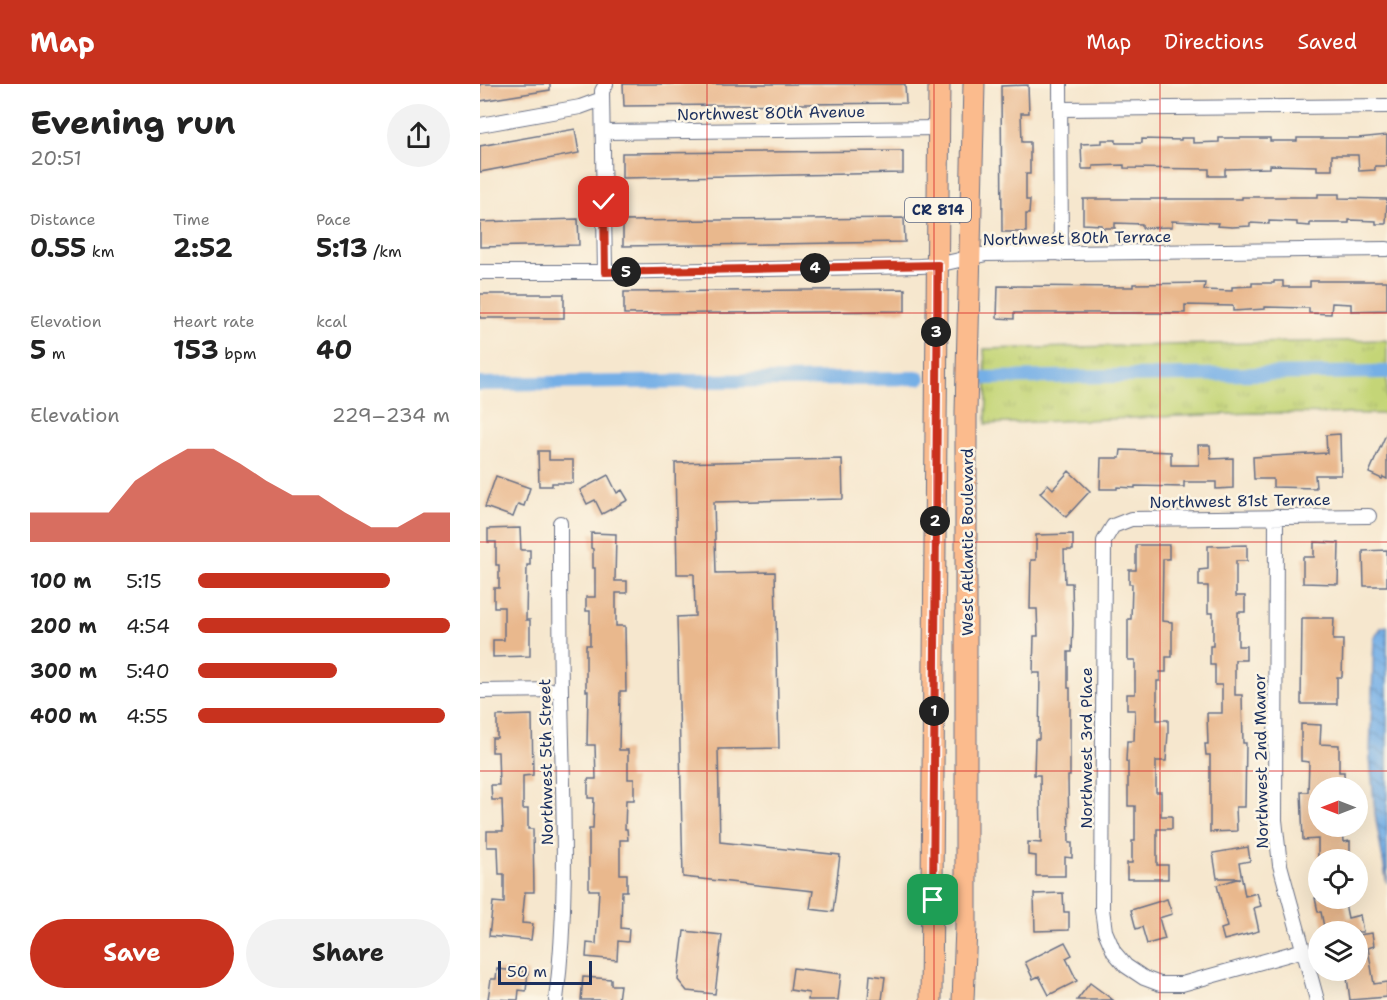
<!DOCTYPE html>
<html lang="en">
<head>
<meta charset="utf-8">
<style>
	body { margin:0; font-family:"Shantell Sans",sans-serif; background:#f2f2f2; color:#222; height:100vh; display:flex; flex-direction:column; font-size:22px; white-space:nowrap }
	* { box-sizing:border-box; margin:0 }
	p { font-size:20px; color:#767676 }
	.icon { flex:none; width:33px; height:33px; fill:none; stroke:currentColor; stroke-width:2; stroke-linecap:round; stroke-linejoin:round }
	.map { position:relative; flex:1; overflow:hidden }
	.drawer { display:flex; flex-direction:column; background:#fff; width:480px }
	.drawer>* { flex:none }
	.needle { width:39px; rotate:270deg }
	.buttons { position:absolute; left:828px; top:693px; display:grid; gap:12px }
	.buttons a { display:grid; place-items:center; width:60px; height:60px; border-radius:50%; background:#fff; box-shadow:0 6px 24px #0002; font-size:30px }
	.scale { position:absolute; left:18px; bottom:15px; width:94px; box-sizing:border-box; padding-left:6px; border:3px solid #1b2f5e; border-top:0; font-size:16px; line-height:21px; white-space:nowrap; color:#1b2f5e; -webkit-text-stroke:4px #fcf5e5; paint-order:stroke }
	.pin { position:absolute; display:grid; place-items:center; width:51px; height:51px; color:#fff; margin:-26px; border-radius:12px; box-shadow:0 3px 9px #0006 }
	.km { position:absolute; width:30px; height:30px; margin:-15px; border-radius:50%; background:#222; color:#fff; font-size:16px; line-height:30px; text-align:center }
	.round { display:grid; place-items:center; flex:none; width:63px; height:63px; border-radius:32px; background:#f2f2f2 }
	.headline { display:flex; align-items:center; justify-content:space-between; height:102px; padding:0 30px }
	h1 { font-size:33px; font-weight:700; line-height:45px }
	.stats { display:grid; grid-template-columns:repeat(3,1fr); gap:9px; height:102px; padding:6px 30px }
	.stats div { display:grid; align-content:center }
	.stats b { font-size:26px; font-weight:700 }
	.stats small { font-size:16px; font-weight:400 }
	.stats p { font-size:16px }
	.chart { height:168px; padding:12px 30px }
	.chart p { display:flex; justify-content:space-between }
	.chart svg { width:100%; height:108px; margin-top:6px; fill:#c8321e; opacity:.7 }
	.button { display:flex; gap:12px; margin-top:auto; padding:12px 30px }
	.button a { flex:1; height:69px; border-radius:36px; background:#c8321e; color:#fff; font-size:24px; font-weight:700; line-height:69px; text-align:center }
	.button a+a { background:#f2f2f2; color:#222 }
	ul { padding:0 30px; list-style:none; font-size:20px }
	li { display:grid; grid-template-columns:96px 72px 1fr; align-items:center; height:45px }
	li i { height:15px; border-radius:8px; background:#c8321e }
	header { display:flex; align-items:center; gap:36px; box-sizing:border-box; height:84px; padding:0 30px; background:#c8321e; color:#fff }
	header strong { font-size:28px }
	nav { display:flex; gap:33px; margin-inline-start:auto; font-size:21px }
	main { display:flex; flex:1; min-height:0 }
	.map>svg:first-child { display:block }
</style>
</head>
<body>
<header>
<strong>Map</strong>
<nav><a>Map</a><a>Directions</a><a>Saved</a></nav>
</header>
<main>
<section class="drawer">
<div class="headline"><div><h1>Evening run</h1><p>20:51</p></div><a class="round"><svg class="icon" aria-label="share" viewBox="0 0 24 24"><path d="M12 15V3M7 8l5-5 5 5M5 13v7h14v-7"/></svg></a></div>
<div class="stats">
<div><p>Distance</p><b>0.55<small> km</small></b></div>
<div><p>Time</p><b>2:52</b></div>
<div><p>Pace</p><b>5:13<small> /km</small></b></div>
</div>
<div class="stats">
<div><p>Elevation</p><b>5<small> m</small></b></div>
<div><p>Heart rate</p><b>153<small> bpm</small></b></div>
<div><p>kcal</p><b>40</b></div>
</div>
<div class="chart"><p><span>Elevation</span>229–234 m</p>
<svg viewBox="0 0 160 44" preserveAspectRatio="none"><path d="M0 44V32L10 32L20 32L30 32L40 19L50 12L60 6L70 6L80 12L90 19L100 25L110 25L120 32L130 38L140 38L150 32L160 32V44z"/></svg>
</div>
<ul>
<li><b>100 m</b>5:15<i style="width:76%"></i></li>
<li><b>200 m</b>4:54<i style="width:100%"></i></li>
<li><b>300 m</b>5:40<i style="width:55%"></i></li>
<li><b>400 m</b>4:55<i style="width:98%"></i></li>
</ul>
<div class="button"><a>Save</a><a>Share</a></div>
</section>
<div class="map">
<svg width="907" height="916" viewBox="0 0 907 916">
	<defs>
		<pattern id="grass-tufts" width="24" height="20" patternUnits="userSpaceOnUse" patternTransform="scale(1.5)"><rect width="24" height="20" fill="#c4d577"/><path d="M3 7l-1-3M5 7V3M7 7l1-3M15 17l-1-3M17 17v-4M19 17l1-3" fill="none" stroke="#a8b769"/></pattern>
		<pattern id="water-waves" width="16" height="10" patternUnits="userSpaceOnUse" patternTransform="scale(1.5)"><rect width="16" height="10" fill="#75afe6"/><path d="M0 5q4-4 8 0t8 0" fill="none" stroke="#5f8fbe"/></pattern>
	</defs>
	<rect width="100%" height="100%" fill="#fcf5e5"/>
	<filter id="ink" filterUnits="userSpaceOnUse"><feTurbulence type="fractalNoise" baseFrequency=".0167" numOctaves="2"/><feDisplacementMap in="SourceGraphic" scale="12" xChannelSelector="R" yChannelSelector="G"/><feConvolveMatrix kernelMatrix="1 2 1 2 8 2 1 2 1" color-interpolation-filters="sRGB"/></filter>
	<filter id="wash" filterUnits="userSpaceOnUse"><feTurbulence type="fractalNoise" baseFrequency=".008" numOctaves="4" result="noise"/><feDisplacementMap in="SourceGraphic" scale="24" xChannelSelector="R" yChannelSelector="G"/><feGaussianBlur stdDeviation="1.35" result="paint"/><feColorMatrix in="noise" values="0 0 0 0 0 0 0 0 0 0 0 0 0 0 0 0 0 1.4 0 .05"/><feComposite in="paint" operator="in"/></filter>
	<g filter="url(#wash)">
		<rect width="100%" height="100%" fill="#f6e7ce"/>
		<path fill="url(#grass-tufts)" stroke="#70826a" stroke-width="1.5" d="M907,256V330L773,329L506,340L507,310L504,265Z"/>
		<path fill="url(#water-waves)" stroke="#486fa2" stroke-width="1.5" d="M907,542V799L895,730L890,673L894,554L901,544Z"/>
		<g fill="none" stroke-linecap="round" stroke-linejoin="round">
			<path stroke="#75afe6" stroke-width="14" d="M505,294L907,288
				M0,300L439,294"/>
		</g>
		<g id="blocks">
			<path fill="#e9b88d" d="M0,0H70V6L0,17Z
				M143,0H425L426,19L144,22Z
				M548,1L549,29H541L542,58H550V90H546V116H550L549,130H546V148H522L521,2Z
				M95,45L99,69L0,88V62Z
				M907,51V82H895V86L879,87L878,71H852V86H837V82L790,81V84L745,85V92H729V85L644,84V81L613,82V85H602L601,60L622,59V56H636V59H662V55L701,56V54H713V59L739,58V54H790V57H817V54H878Z
				M423,67V89L142,94V69Z
				M838,110H859V114L907,115L906,140H896V137L869,136V139H830V142L817,141V138L789,137V140L770,139V142L752,143L737,142L738,139L692,137V143L662,144V140L635,139V144H622V141L603,140V115H762V113H838Z
				M424,134L425,158L143,162V137Z
				M98,135L99,161L0,163V138Z
				M794,197H803V203H830V197H907V226L871,227V220L852,219L851,230L829,229V224L785,223V225L753,227V222L705,221V229H534V235L517,234L518,202L653,203V200L725,199L724,206L752,207V203L772,202V199H794Z
				M425,205V227L144,230V208Z
				M0,210H84V234H0Z
				M907,348V395L903,393L902,395L889,389Z
				M860,350L861,391H835L836,404L793,403V395H774L773,373L847,369L846,351Z
				M718,361H730L731,375L753,374V404L736,405V398H704V403L655,402V404L637,403V405H620L621,374H640L641,366L691,368V381H719Z
				M58,367H69V376H93V399H72V402H59Z
				M362,375L363,415L234,418L236,489L295,488L299,664L238,665L240,758L360,771L353,828L330,825L333,807L203,793L197,533L215,532L214,490H197L195,379Z
				M589,387L610,407L586,433L560,409L568,400L573,405Z
				M128,391L137,409L142,406L148,416L122,430L115,416L107,420L100,406Z
				M16,392L50,404L44,422L38,420L33,433L5,423Z
				M40,444L41,466H50V481H47L46,536H50V572L13,573V556H24V523H14V504H19V481H16V458H8V445Z
				M111,449L136,450L135,497H147V509H136V542H145L146,607H140L139,666H148V695H154V716H146L145,745H147L148,756H140V790H147V807H142L141,844L149,845L148,858L138,857L137,876L106,873L107,859L116,860L119,806H109V745H113L114,714H108V695H116L115,661H107L108,607H106V561H110V527H106V513H115V484H113V465L111,464Z
				M593,450V466H584L585,499H592L593,540L592,568H588V604H590V692H588L589,759H592V774L585,773V792H556V772L548,771V758L561,759L560,691H554L555,655H559L560,589H553L554,552H558L557,525H550L551,476H556V451Z
				M834,458L859,459L858,500L823,499V473H834Z
				M656,461H689V475H683L682,537L692,538V573H686V588H680V597H677V636H688V649L686,677H676V708H681V732H692V745H677V781H688V795H647V779H652V757H655V722H648V678L646,677L647,657H654L655,626H647V610H655V576H648V535H651L652,500H649V486H656Z
				M767,461V477H756V512H765V528H758V562H766V576H755V611H762L763,659H766L765,723H756L757,747L730,748V671H726L725,660H728L727,629H742V601H735V581H730V562H733V529H728V502H719V486L728,485V462Z
				M907,466V502H884L883,467Z
				M822,534H854L853,556H863L862,593H857V620H821Z
				M52,631L53,691L43,692V725H48V745H53L54,808H45L42,839L53,840L51,856L9,852L13,818L24,819V790H19L18,763H7V747H23L22,716H12L11,701H19L18,668H12V654H17V632Z
				M821,640L841,641L840,660L859,661V688H864V701L838,704V742H863L864,758L870,757V772L838,774V755L823,756L821,708H828L829,678L821,677Z
				M768,763L770,777L759,779L765,812L777,809L781,822L774,824L779,847L744,856L741,845L747,843L737,801L760,794H737L733,769Z
				M583,809L584,828H589V846L555,847L554,810Z
				M835,814H864L868,834L880,831L883,848H845L841,828H838Z
				M687,815L692,830L679,834L685,855L667,860L662,843L656,845L651,826Z
				M204,847L242,851L235,910L207,907L198,896Z
				M892,849L894,862L888,864L894,900L907,898V913L870,916L866,886H878V851Z
				M585,858L592,871L586,874L597,897L569,911L559,892L553,895L545,878Z
				M313,884L361,890L358,916H328L329,909L310,906Z
				M17,885L48,888L46,907L39,906L38,916L8,915L11,895H16Z
				M390,891L405,893L402,916H388Z
				M103,893L131,895V901H140L138,916H101Z
				M610,899L633,916H597Z"/>
		</g>
	</g>
	<g filter="url(#ink)">
		<use href="#blocks" fill-opacity="0" stroke="#686f85" stroke-width="1.5"/>
		<g fill="none" stroke-linecap="round" stroke-linejoin="round">
			<g stroke="#686f85" stroke-width="16">
				<path id="street" d="M580,0L581,170
					M580,25L907,22
					M0,41L100,23L122,15
					M124,48L459,44
					M0,188H125L440,182L457,181L506,170L907,165
					M125,188L122,7L126,0
					M796,432L795,736L800,781L837,916
					M0,607L81,606
					M824,866L702,900H680L664,894L646,882L634,868L625,847L622,825L624,457L633,442L651,435L889,432
					M76,916C87,828 84,745 82,657C80,585 80,512 80,439"/>
			</g>
			<g stroke="#686f85" stroke-width="23">
				<path id="primary" d="M451,916L459,0
					M483,916L486,844V328L494,0"/>
			</g>
			<use href="#street" stroke="#fff" stroke-width="14"/>
			<use href="#primary" stroke="#fbbb8d" stroke-width="21"/>
		</g>
	</g>
	<g fill="none" stroke-linecap="round" stroke-linejoin="round" filter="url(#ink)">
		<g stroke="#fff" stroke-width="12">
			<path id="route" d="M124,118L125,188L458,181L453,816"/>
		</g>
		<use href="#route" stroke="#c8321e" stroke-width="8"/>
	</g>
	<path fill="none" stroke="#d62828" stroke-width="1.5" stroke-opacity="0.55" d="M227,0V916M454,0V916M680,0V916M0,229H907M0,458H907M0,687H907"/>
	<g text-anchor="middle" dominant-baseline="central" stroke-width="5" stroke-linejoin="round" paint-order="stroke">
		<rect fill="#fcf5e5" stroke="#5e6a86" stroke-width="1.5" x="425" y="114" width="66" height="24" rx="4.5"/>
		<g font-size="15" font-weight="bold" fill="#1b2f5e">
			<text x="458" y="126">CR 814</text>
		</g>
		<g font-size="16" fill="#1b2f5e" stroke="#fcf5e5">
			<text transform="translate(291 29) rotate(-1)">Northwest 80th Avenue</text>
			<text transform="translate(597 154) rotate(-1)">Northwest 80th Terrace</text>
			<text transform="translate(760 417) rotate(-1)">Northwest 81st Terrace</text>
			<text transform="translate(487 458) rotate(-90)">West Atlantic Boulevard</text>
			<text transform="translate(606 664) rotate(-90)">Northwest 3rd Place</text>
			<text transform="translate(781 677) rotate(-91)">Northwest 2nd Manor</text>
			<text transform="translate(66 678) rotate(-91)">Northwest 5th Street</text>
		</g>
	</g>
</svg>
<div class="buttons">
<a><svg class="needle" viewBox="-14 -14 28 28"><path d="M0-13l5 13h-10z" fill="#e53935"/><path d="M0 13l5-13h-10z" fill="#767676"/></svg></a>
<a><svg class="icon" aria-label="locate" viewBox="0 0 24 24"><circle cx="12" cy="12" r="6"/><path d="M12 2v4M12 18v4M2 12h4M18 12h4"/></svg></a>
<a><svg class="icon" aria-label="layers" viewBox="0 0 24 24"><path d="M12 4l9 5-9 5-9-5zM3 14l9 5 9-5"/></svg></a>
</div>
<div class="scale">50 m</div>
<div class="pin" style="left:453px;top:816px;background:#1e9e55"><svg class="icon" aria-label="arrive" viewBox="0 0 24 24"><path d="M6 21V4h12l-3 4 3 4H6"/></svg></div>
<div class="pin" style="left:124px;top:118px;background:#d93025"><svg class="icon" aria-label="check" viewBox="0 0 24 24"><path d="M5 12l5 5 9-10"/></svg></div>
<b class="km" style="left:454px;top:627px">1</b>
<b class="km" style="left:455px;top:437px">2</b>
<b class="km" style="left:456px;top:248px">3</b>
<b class="km" style="left:335px;top:184px">4</b>
<b class="km" style="left:146px;top:188px">5</b>
</div>
</main>
</body>
</html>
